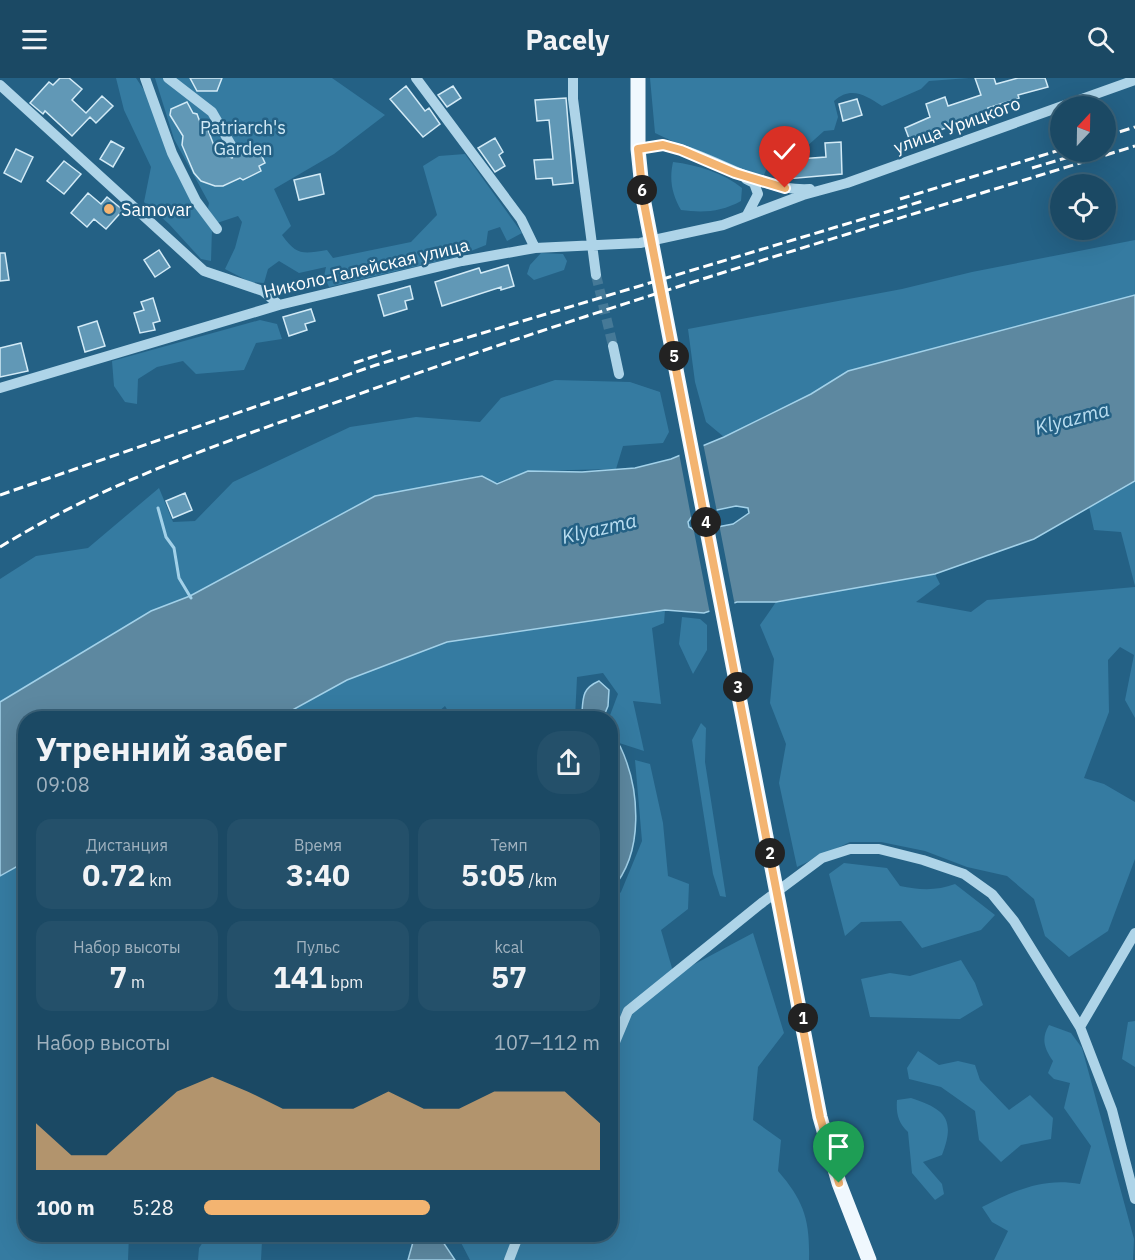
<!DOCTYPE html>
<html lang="ru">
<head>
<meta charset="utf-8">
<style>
	body { margin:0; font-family:"IBM Plex Sans",sans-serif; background:#24506a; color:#f1f3f6; height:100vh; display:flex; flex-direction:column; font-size:22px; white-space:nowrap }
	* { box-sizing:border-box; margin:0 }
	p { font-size:20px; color:#a0b2bf }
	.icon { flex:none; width:33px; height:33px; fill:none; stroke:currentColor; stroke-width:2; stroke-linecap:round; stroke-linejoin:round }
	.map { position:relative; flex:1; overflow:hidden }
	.panel { position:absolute; left:18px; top:633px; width:600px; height:531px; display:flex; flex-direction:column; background:#1b4964; border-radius:24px; box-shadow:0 6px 24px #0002,0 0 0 2px #396178 }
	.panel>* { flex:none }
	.needle { width:39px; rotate:22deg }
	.tools { position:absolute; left:1050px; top:18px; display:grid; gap:12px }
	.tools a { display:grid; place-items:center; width:66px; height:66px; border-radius:50%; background:#1b4964; box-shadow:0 6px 24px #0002,0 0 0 2px #396178; font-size:30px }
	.pin { position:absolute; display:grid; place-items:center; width:51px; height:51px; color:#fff; margin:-62px -26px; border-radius:50% 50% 50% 0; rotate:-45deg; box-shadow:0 0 6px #0007 }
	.pin .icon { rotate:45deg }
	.km { position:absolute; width:30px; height:30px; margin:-15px; border-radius:50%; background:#222; color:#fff; font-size:16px; line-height:30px; text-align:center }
	.round { display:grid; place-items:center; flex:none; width:63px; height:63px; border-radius:24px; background:#24506a }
	.headline { display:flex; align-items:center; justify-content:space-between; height:102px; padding:0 18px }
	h1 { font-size:33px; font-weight:700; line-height:45px }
	.figures { display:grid; grid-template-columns:repeat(3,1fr); gap:9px; height:102px; padding:6px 18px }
	.figures div { display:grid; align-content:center; border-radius:15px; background:#24506a; text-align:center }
	.figures b { font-size:30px; font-weight:700 }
	.figures small { font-size:16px; font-weight:400 }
	.figures p { font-size:16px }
	.chart { height:168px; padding:12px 18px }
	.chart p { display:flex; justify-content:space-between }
	.chart svg { width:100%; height:108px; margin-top:6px; fill:#f3b471; opacity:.7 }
	ul { padding:0 18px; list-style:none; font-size:20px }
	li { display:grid; grid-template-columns:96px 72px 1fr; align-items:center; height:45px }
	li i { height:15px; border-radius:8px; background:#f3b471 }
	header { display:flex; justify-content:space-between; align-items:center; height:78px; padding:0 18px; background:#1b4964; font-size:27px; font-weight:700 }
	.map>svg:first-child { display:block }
</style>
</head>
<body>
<header><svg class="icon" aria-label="menu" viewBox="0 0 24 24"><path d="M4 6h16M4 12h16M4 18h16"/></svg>Pacely<svg class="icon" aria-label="search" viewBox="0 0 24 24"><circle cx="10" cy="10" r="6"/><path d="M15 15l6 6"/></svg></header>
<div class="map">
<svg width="1135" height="1182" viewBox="0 0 1135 1182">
	<rect width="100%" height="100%" fill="#246185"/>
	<path fill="#357ba1" d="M116,0H136L148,18L212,151L211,183L201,181L169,146L144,124L151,89L124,32Z
		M155,0H332L385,37L334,76L274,111L291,148L282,157C297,178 303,176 327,172L333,180L411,164L437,137L423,88L439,78L465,76L522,155L507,163L500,149L488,153L486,167L456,179L329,209L324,198L326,189L299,195L279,183L268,191L264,205L250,204L225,191L235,170L242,144L238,138L217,145L208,130L209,125L174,61Z
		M650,0H969L929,3L921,11L882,28C865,17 851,8 834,23L838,39L834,52L824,53L805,70L788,75L784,81L769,86L762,101L742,96L655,55Z
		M673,84C697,87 724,95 742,110L741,123C721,134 703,135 681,132C672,116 669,102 673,84Z
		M1135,162V217L848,293L811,316L724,359L706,344L695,304L688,251L902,211L972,194Z
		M541,175L563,176L567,183L564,192L534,202L527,196L530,187Z
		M260,242L277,246L282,261L256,265L244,292L196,296L183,283L157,289L138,301L137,326L125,324L114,308L112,283Z
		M555,302L630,304L660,314L669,354L663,365L623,368L616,391L528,393L190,518L151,533L0,624V501L36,478L88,470L159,410L173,444L195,443L233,404L350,349L416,339L480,344L501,320Z
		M1135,403V508L1121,454L1094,452L1089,429Z
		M935,496L940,506L916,524L971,534L987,522L1135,509V640L1125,622L1134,577L1120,569L1108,582L1109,634L1084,700L1104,706L1135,724V781L1108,853L1069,879L1045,858L1034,821L1007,798L967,789L925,773L881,764H850L797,789L779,705L786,666L770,625L774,581L760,547L776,524Z
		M665,532L664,545L652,550L661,626L633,623L644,673L613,663L609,640L618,616L603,595L577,599L575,640H447L448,633L445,628L431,640H278L347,602L447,564Z
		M682,539L700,541L707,547V572L693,596L679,566Z
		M701,645L706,650L705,684L726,819L720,818L713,796L692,662Z
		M635,682L650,686L663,745L668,798L689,806L688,831L661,852L674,897L753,855L784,955L758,989L753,1042L781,1062L778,1093C804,1123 810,1142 809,1182H470L457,1157L610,1156L611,824L621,814L642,763Z
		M25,784L26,1156L129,1157L128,1182H0V798Z
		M844,785L887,790L900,808C919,812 937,813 955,806L995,837L981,852L922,870L901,843L861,844L845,858L829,796Z
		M961,882L975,905L983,927L960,941L870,939L861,901L890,895L910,898Z
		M1135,943V989L1122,981L1128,944Z
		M1049,947L1071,955L1082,970L1134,1161L1133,1182H994L1008,1153L992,1144L982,1129C1014,1113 1043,1099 1080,1106L1091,1068L1064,1030L1070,1005L1054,1001L1048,995L1053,983C1044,970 1041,961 1049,947Z
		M918,973L939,987L958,983L975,987L980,1002L1009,1032L1030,1017L1053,1040L1051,1061L1021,1067L1001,1084L979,1062L975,1033L941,1009L909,1001L907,990Z
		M911,1020C945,1031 956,1041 942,1077L923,1084L942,1106L944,1116L935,1122L912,1095L908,1054C898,1045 896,1035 897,1022Z
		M208,1157H253L262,1163L261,1182H198L199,1170Z"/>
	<path fill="#5d88a0" stroke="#a2d1e9" stroke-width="1.5" fill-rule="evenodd" d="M1135,217V403L1034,461L935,496L776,524H737L704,535L665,532L447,564L347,602L278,640H26L25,784L0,798V624L151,533L190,518L375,418L482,398L497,406L528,393L582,394L635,390L671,381L724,359L811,316L848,293ZM736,428L748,430L749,435L733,446L696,453L689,449L688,444L693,437Z
		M599,603L609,612L608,628L603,640H588L582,634C583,618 583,610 599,603Z
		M611,665L620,668C640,710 645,775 611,812Z
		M429,1159L443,1164L455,1182H408L413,1164Z"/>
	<path fill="#246185" d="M703,365L717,434L695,440L692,444L679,375Z
		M719,446L735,528L710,536L693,448L697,450Z"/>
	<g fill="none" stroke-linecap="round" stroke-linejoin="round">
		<path stroke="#a2d1e9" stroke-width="3" d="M158,430L166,459L174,470L179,500L191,520"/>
	</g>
	<path fill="#6198b6" stroke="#d2eaf6" stroke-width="1.5" d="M60,0H69L82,11L72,22L86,35L102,18L113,28L96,45L90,39L72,58L45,33L43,36L30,25L49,4L53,7Z
		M190,0H222L217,13H197Z
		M975,0H994L996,6L1018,0H1045L1048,9L1018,17L1019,20L988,30L990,34L910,63L905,50L930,39L926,26L945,19L948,28L981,17Z
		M406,8L425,33L429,30L440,46L423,59L390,21Z
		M453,8L461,20L447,29L438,17Z
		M566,20L573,105L553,107L552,100L536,101L534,82L553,81L549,42L537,43L535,22Z
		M857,21L862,37L843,43L839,26Z
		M187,24L193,35L197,36L200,44H205L216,73L232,80L234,75L239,73L252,70L254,75L259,72L265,85L259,88L261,93L243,102L240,100L223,108H215L201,103L194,95L182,67L183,58L170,37L171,31Z
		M495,60L503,74L499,77L505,88L495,94L478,70Z
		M111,63L124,70L113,89L100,81Z
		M841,64L842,96L786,101L784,82L826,79L825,65Z
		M16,71L33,79L21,104L4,95Z
		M64,83L81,96L64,116L47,103Z
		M320,96L324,116L299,122L294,102Z
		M88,115L101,126L107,119L123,132L106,151L94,141L87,149L71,135Z
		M159,172L170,189L155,199L144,182Z
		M0,175H5L9,202L0,203Z
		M508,187L514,208L501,212V209L442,228L435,204L479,190L481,195Z
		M410,208L413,221L405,223L407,231L384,238L378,217Z
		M153,220L160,243L153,245L155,252L140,255L134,235L144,232L141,224Z
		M311,231L315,243L305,246L307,252L289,258L283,239Z
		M97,243L105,268L85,274L78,249Z
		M21,265L28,293L0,299V270Z
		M185,415L192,432L173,440L166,423Z"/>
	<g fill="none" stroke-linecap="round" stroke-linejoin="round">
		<path stroke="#457997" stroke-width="10" stroke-dasharray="10 5" stroke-linecap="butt" d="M596,197L613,268"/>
		<path stroke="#aed4e8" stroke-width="10" d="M145,0L172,75L196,123L217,151
			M168,0L212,34L231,67
			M416,0L521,141L535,170
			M573,0V21L596,197
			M0,7L204,193L263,213L279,227
			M638,71C647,69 657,66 666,68C716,77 757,114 810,111
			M746,101L754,105L758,116L747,137
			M613,268L619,296
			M0,310L279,227L462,183L535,170L640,165L723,147L803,117L847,105L1135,2
			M1080,949L1135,855
			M610,976L628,933L763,824L822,780L850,771H879L923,782L964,796L992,816L1014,843L1080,949L1112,1032L1135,1121
			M509,1182L519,1156"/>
		<path stroke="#f0f8fe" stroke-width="15" d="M638,0V71L643,120L820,1039L839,1105L869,1182"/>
		<path stroke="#fff" stroke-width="3" stroke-dasharray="10 4.5" stroke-linecap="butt" d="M1106,58L1135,49
			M1032,90L1086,74
			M900,121L1060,72
			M354,285L394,272
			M0,417L376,287L923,123
			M0,469C115,398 247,357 373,311C624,221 880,147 1135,68"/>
	</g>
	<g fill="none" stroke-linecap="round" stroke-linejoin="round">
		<g stroke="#fff" stroke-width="12">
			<path id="route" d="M785,110L735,95L681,72L663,67L638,71L643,120L820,1039L839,1105"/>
		</g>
		<use href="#route" stroke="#f3b471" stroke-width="8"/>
	</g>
	<circle fill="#f3b471" stroke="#246185" stroke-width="2" cx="109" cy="131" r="6"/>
	<g text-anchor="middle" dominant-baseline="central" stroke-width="5" stroke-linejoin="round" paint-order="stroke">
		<g font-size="18" fill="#fff" stroke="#246185">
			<text transform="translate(957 47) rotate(-20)">улица Урицкого</text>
			<text transform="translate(366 190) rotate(-13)">Николо-Галейская улица</text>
		</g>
		<g font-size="18" fill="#d2eaf6" stroke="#246185">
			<text x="243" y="49">Patriarch's<tspan x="243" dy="21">Garden</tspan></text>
		</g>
		<g font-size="18" fill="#fff" stroke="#246185" text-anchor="start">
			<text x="121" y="131">Samovar</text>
		</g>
		<g font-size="20" font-style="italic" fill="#b9ddf0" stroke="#246185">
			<text transform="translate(1072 340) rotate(-15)">Klyazma</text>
			<text transform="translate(599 450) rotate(-13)">Klyazma</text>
		</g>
	</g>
</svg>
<div class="tools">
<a><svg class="needle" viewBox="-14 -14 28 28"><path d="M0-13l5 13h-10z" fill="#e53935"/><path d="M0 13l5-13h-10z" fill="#a0b2bf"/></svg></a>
<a><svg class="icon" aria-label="locate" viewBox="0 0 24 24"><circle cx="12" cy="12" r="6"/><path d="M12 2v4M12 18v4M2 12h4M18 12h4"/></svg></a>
</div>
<div class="pin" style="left:839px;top:1105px;background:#1e9e55"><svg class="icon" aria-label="arrive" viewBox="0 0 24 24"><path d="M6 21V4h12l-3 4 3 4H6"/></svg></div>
<div class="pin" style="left:785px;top:110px;background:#d93025"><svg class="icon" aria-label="check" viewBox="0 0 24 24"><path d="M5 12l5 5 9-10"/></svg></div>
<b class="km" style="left:803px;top:940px">1</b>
<b class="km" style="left:770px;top:775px">2</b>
<b class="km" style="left:738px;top:609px">3</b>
<b class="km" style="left:706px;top:444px">4</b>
<b class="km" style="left:674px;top:278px">5</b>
<b class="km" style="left:642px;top:112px">6</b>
<section class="panel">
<div class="headline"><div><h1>Утренний забег</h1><p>09:08</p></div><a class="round"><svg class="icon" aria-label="share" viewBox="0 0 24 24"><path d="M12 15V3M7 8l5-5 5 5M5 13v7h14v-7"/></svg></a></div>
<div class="figures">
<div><p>Дистанция</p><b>0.72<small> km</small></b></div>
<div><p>Время</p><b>3:40</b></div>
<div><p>Темп</p><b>5:05<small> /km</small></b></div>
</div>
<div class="figures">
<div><p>Набор высоты</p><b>7<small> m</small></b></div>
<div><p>Пульс</p><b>141<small> bpm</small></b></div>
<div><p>kcal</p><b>57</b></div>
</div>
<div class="chart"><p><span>Набор высоты</span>107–112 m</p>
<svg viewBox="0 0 160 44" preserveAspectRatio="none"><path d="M0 44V25L10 38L20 38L30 25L40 12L50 6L60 12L70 19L80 19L90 19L100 12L110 19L120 19L130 12L140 12L150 12L160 25V44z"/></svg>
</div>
<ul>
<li><b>100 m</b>5:28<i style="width:57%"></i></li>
</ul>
</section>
</div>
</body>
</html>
